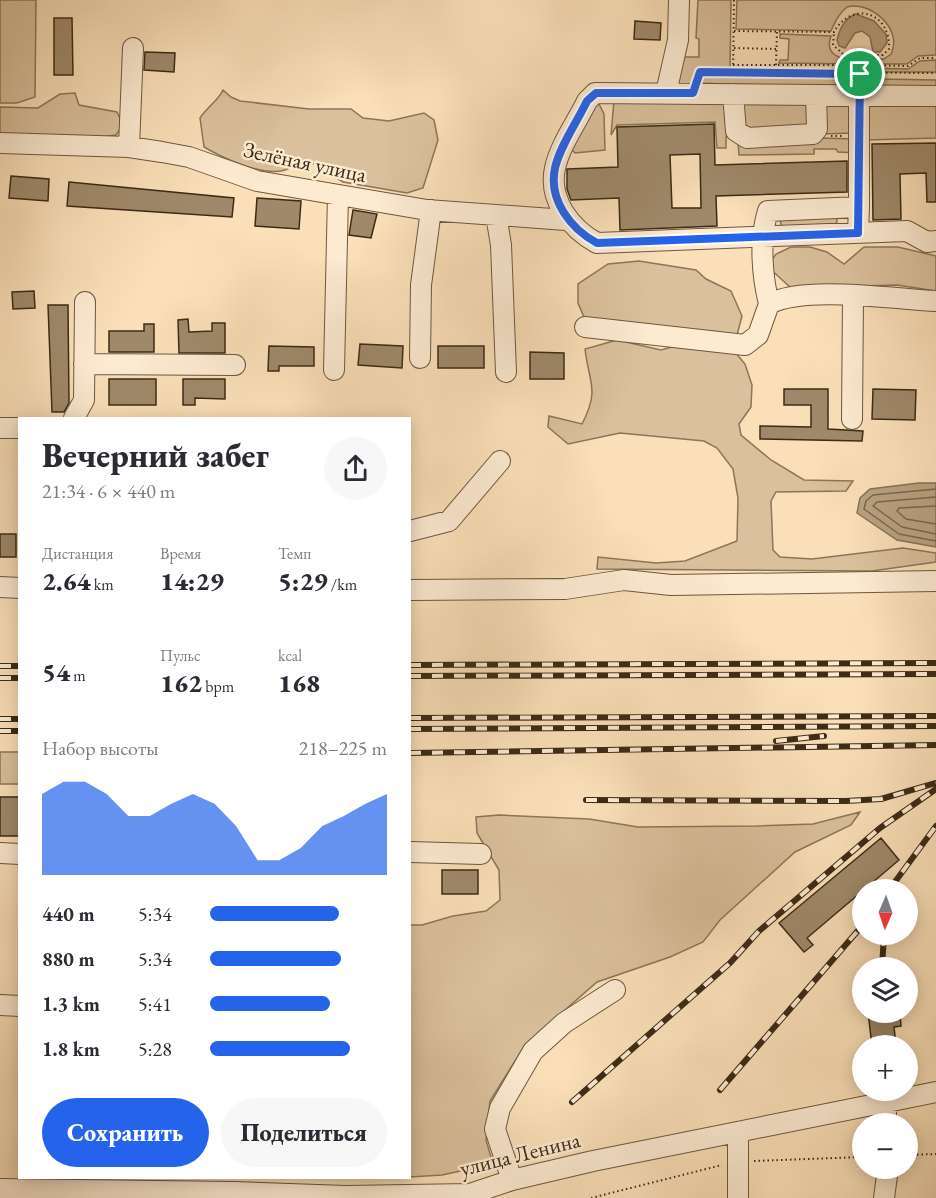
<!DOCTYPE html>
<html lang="ru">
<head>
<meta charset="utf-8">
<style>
	body { margin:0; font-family:"EB Garamond",serif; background:#f7f7f7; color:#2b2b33; height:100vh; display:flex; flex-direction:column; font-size:22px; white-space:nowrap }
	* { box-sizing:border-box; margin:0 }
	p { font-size:20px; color:#7c7c81 }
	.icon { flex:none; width:33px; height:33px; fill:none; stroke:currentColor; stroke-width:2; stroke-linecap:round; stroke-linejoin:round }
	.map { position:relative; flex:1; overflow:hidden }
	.details { position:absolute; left:18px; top:417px; width:393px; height:762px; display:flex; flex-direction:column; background:#fff; border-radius:0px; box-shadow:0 3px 15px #0003 }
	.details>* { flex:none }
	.needle { width:39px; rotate:182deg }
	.buttons { position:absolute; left:852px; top:879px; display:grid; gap:12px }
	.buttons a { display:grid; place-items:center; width:66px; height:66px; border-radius:50%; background:#fff; box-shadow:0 3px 15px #0003; font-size:30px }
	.pin { position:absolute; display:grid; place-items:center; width:51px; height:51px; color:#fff; margin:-26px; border:3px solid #fff; border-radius:50%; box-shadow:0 2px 6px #0007 }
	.round { display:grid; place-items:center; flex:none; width:63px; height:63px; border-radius:32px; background:#f7f7f7 }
	.headline { display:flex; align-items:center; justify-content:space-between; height:102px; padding:0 24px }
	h1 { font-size:33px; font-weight:800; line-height:45px }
	.figures { display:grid; grid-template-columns:repeat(3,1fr); gap:9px; height:102px; padding:6px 24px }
	.figures div { display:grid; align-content:center }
	.figures b { font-size:26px; font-weight:800 }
	.figures small { font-size:16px; font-weight:400 }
	.figures p { font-size:16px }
	.chart { height:168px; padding:12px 24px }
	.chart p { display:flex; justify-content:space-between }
	.chart svg { width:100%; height:108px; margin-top:6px; fill:#2563eb; opacity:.7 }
	.primary-button { display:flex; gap:12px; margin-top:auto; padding:12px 24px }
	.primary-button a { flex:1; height:69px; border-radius:36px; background:#2563eb; color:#fff; font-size:24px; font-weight:800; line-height:69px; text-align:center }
	.primary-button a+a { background:#f7f7f7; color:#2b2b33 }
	ul { padding:0 24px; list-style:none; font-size:20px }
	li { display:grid; grid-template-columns:96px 72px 1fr; align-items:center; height:45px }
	li i { height:15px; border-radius:8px; background:#2563eb }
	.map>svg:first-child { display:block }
</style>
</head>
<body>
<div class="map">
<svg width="936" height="1198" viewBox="0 0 936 1198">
	<rect width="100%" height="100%" fill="#fadfb8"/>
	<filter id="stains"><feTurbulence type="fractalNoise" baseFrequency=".00333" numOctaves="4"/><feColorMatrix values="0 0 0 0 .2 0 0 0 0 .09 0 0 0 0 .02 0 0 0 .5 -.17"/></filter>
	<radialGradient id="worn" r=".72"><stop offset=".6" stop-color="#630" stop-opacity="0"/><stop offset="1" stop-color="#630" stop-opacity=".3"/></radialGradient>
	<path fill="#dac09c" stroke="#8b7658" stroke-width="1.5" d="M0,0H36L35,97L17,103H0Z
		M698,0H731L730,70H699L697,76L936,80V90L693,83L690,89L675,88L679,57H699V39L696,38Z
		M737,0H936V55L918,56L907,64H864L865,59H884L891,54C904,28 868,0 847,7C839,13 835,22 831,31L736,29Z
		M780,34L831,36C824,54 840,60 855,60L854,64L779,63L780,60H788L789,39L780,38Z
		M936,60V72H864V68L908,69L920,61Z
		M223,90L231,97L240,101L309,109H351L363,118L389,121L424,113L434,120L438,140L423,188L407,193L343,182L306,159C299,162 292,168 285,170C263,177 223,158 204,147L200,118C207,107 218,101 223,90Z
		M75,93L79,105L117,112L123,125L116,135L91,139L0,134V107L38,108L60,94Z
		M614,100H728L731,136L726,137V148H717L715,122L617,125L611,135Z
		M806,100L812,126L744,134L740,102Z
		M851,100L855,133L821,134V103Z
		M868,100H936V138L865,140Z
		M595,104H599L604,114L605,150L575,153L571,149Z
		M820,138L856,139V153L838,152L836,149H814V154L739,155L738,142Z
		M834,215L837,219L836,227L782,228L780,220Z
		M791,247H810L827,252L844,264L864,247H898L936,256V291L897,285L791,288L767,266L776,254Z
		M639,261L696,270L706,279L731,291L742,316L737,335L599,322L584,317L578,303V284L608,264Z
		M617,340L661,350L682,344L735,352L745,364L752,385L751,407L739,424L741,435L771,460L804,480L853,481L846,491L776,492L771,501L773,550L780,557L812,559L903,548L936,553V562L872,571L597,569L598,557L656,563L685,561L737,541L738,498L733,469L717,448L704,441L620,433L568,444L548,427L549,416L582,424C600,389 589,384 585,349Z
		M0,752H19V784H0Z
		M860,812L851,825L795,852L720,920L703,942L670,957L597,982L525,1045L490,1101L486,1140L493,1164L442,1175L410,1177V925H422L453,916L486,911L500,900L499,870L477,833L476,817L499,815L589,819L638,827L757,826L813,824Z"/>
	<path fill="#b9a281" stroke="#877256" stroke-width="1.5" d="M856,14L874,21L886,34L887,43L880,52H873L870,37L862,31L855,33L845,48L839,46L837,40C840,28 844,19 856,14Z
		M919,483H936V547L897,540L857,513L860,498L870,489Z"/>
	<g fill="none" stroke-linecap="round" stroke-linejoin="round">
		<path stroke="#7a664b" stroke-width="1.5" d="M936,489L873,495L866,501L864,509L899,534L936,541
			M936,497L877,502L873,506L902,527L936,534
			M936,506L899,508L897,511L906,519L936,524"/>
	</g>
	<path fill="#9f896a" stroke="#3c2b15" stroke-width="1.5" fill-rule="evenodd" d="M54,18H72L73,75H54Z
		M635,21L661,23L660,40L634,39Z
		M145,52L175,53L174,72L144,70Z
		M714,124L715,165L847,161V192L716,196L717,226L620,230L619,198L571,200L567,189V169L618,167L617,127ZM700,154L701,208H672L670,155Z
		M936,143V202H927L926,173L900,174L901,219L873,220L872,144Z
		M11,176L49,179L48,201L9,198Z
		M69,182L234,198L232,217L67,206Z
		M257,198L301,201L299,229L255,226Z
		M353,210L377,214L371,238L349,235Z
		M34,291L35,308L13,309L12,292Z
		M48,305H68L69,403L64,412H52Z
		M188,319L189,332L212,331V323H225V353H179L178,320Z
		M144,324H154V352H109V331H144Z
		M360,344L403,346L402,368L358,365Z
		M269,346L314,347V366H279V371H268Z
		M438,346H484V368H438Z
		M530,352L564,353V379H530Z
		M109,379H156V405H109Z
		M183,379H225V399L195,398V405H183Z
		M784,389H828V429L863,431L862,441L760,439V426L811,427V405H784Z
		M873,389L916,390L915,420L872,419Z
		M0,534H16V557H0Z
		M0,797H20V836H0Z
		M881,838L899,860L807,938L813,945L804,952L779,923Z
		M442,870H478V894H442Z
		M868,1012H900L901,1026L894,1027L896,1045L872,1046Z"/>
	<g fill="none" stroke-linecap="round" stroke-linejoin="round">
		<g stroke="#6c583e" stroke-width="22">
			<path id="minor" d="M666,93L678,40L679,0
				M733,94L736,131L747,138L813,134L817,129L816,95
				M859,96V207
				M936,96L595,93L587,101C577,122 560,145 555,168C548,200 571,229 597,243L907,231L927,242L936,241
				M0,143L129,147L162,152L189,157L257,181L427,210L566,220
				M129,147L133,48
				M496,215L501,245L506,372
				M769,304C762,276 759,239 768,211L859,207L858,233
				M585,327L745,345L758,335L769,304C804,285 894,299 936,301
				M420,358L421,285L431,210
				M84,364L235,365
				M334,370L338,195
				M74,418L84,400L85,302
				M852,419L853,297
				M0,428H20
				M410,531L449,521L500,461
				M0,587L20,588
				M410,590L565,589L624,580L671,585L936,581
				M410,852L481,854
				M0,853L20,854
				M0,1005L20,1006
				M886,1102V1124
				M738,1132V1198
				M512,1180L495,1129L500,1108L533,1051L564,1023L615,990
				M0,1189L234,1192L346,1196L470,1194L512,1180L593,1161L936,1092
				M884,1198L888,1168"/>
		</g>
		<path stroke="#3c2b15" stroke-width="2" stroke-dasharray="1.5 3" stroke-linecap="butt" d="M734,31L834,32C852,0 891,12 889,49L883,55H844L833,45L834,32
			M734,48L777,49
			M733,65H860V57
			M776,65L777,31
			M733,78L734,0
			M698,79L700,72L936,73
			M860,81V65L908,66L920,58H936
			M831,136H843
			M908,1155L936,1154
			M754,1161L862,1157
			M591,1198L722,1165"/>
		<use href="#minor" stroke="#fcead1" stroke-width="20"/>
		<g stroke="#3c2b15" stroke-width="6">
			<path id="rail" d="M410,665L936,663
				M0,666H20
				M410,676L936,674
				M0,678H20
				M410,718L936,716
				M0,719H20
				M410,729L936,726
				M0,731H20
				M776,741L824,736
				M410,753L936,745
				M586,800L846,801L881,799L936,783
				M889,890L936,826
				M882,968L884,934
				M720,1090L862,926
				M572,1102L730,963L759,931L880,828L936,789"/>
		</g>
		<use href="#rail" stroke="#fcead1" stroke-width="4" stroke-dasharray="11" stroke-linecap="butt"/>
	</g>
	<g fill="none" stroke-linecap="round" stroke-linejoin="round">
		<g stroke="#fff" stroke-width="12">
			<path id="route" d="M700,72L860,74L858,233L597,243C571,229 548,200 555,168C560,146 577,122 587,101L596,93H693Z"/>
		</g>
		<use href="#route" stroke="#2563eb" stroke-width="8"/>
	</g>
	<g text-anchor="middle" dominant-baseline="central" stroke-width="5" stroke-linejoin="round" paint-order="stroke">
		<g font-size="22" fill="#3c2b15" stroke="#fcead1">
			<text transform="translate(305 162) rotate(12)">Зелёная улица</text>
			<text transform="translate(520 1154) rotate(-14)">улица Ленина</text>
		</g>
	</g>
	<rect width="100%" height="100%" filter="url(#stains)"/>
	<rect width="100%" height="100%" fill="url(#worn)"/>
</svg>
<div class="buttons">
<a><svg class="needle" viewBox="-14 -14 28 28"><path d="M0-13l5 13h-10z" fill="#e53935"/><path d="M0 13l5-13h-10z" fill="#7c7c81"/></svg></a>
<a><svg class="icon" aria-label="layers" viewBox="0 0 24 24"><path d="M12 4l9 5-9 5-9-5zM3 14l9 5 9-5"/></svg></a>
<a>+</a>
<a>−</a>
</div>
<div class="pin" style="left:860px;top:74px;background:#1e9e55"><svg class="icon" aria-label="arrive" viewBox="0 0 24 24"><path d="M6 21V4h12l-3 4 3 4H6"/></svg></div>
<section class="details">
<div class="headline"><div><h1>Вечерний забег</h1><p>21:34 · 6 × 440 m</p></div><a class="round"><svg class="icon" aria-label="share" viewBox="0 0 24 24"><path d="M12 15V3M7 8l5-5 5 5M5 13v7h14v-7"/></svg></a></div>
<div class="figures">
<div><p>Дистанция</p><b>2.64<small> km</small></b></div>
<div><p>Время</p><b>14:29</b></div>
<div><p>Темп</p><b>5:29<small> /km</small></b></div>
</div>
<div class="figures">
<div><b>54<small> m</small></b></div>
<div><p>Пульс</p><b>162<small> bpm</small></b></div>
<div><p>kcal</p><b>168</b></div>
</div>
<div class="chart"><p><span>Набор высоты</span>218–225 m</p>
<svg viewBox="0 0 160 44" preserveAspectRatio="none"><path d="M0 44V11L10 6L20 6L30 11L40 20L50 20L60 15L70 11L80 15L90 24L100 38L110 38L120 33L130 24L140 20L150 15L160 11V44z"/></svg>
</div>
<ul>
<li><b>440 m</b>5:34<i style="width:73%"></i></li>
<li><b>880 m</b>5:34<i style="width:74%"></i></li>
<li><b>1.3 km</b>5:41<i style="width:68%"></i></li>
<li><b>1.8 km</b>5:28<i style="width:79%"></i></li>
</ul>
<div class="primary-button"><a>Сохранить</a><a>Поделиться</a></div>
</section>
</div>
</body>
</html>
